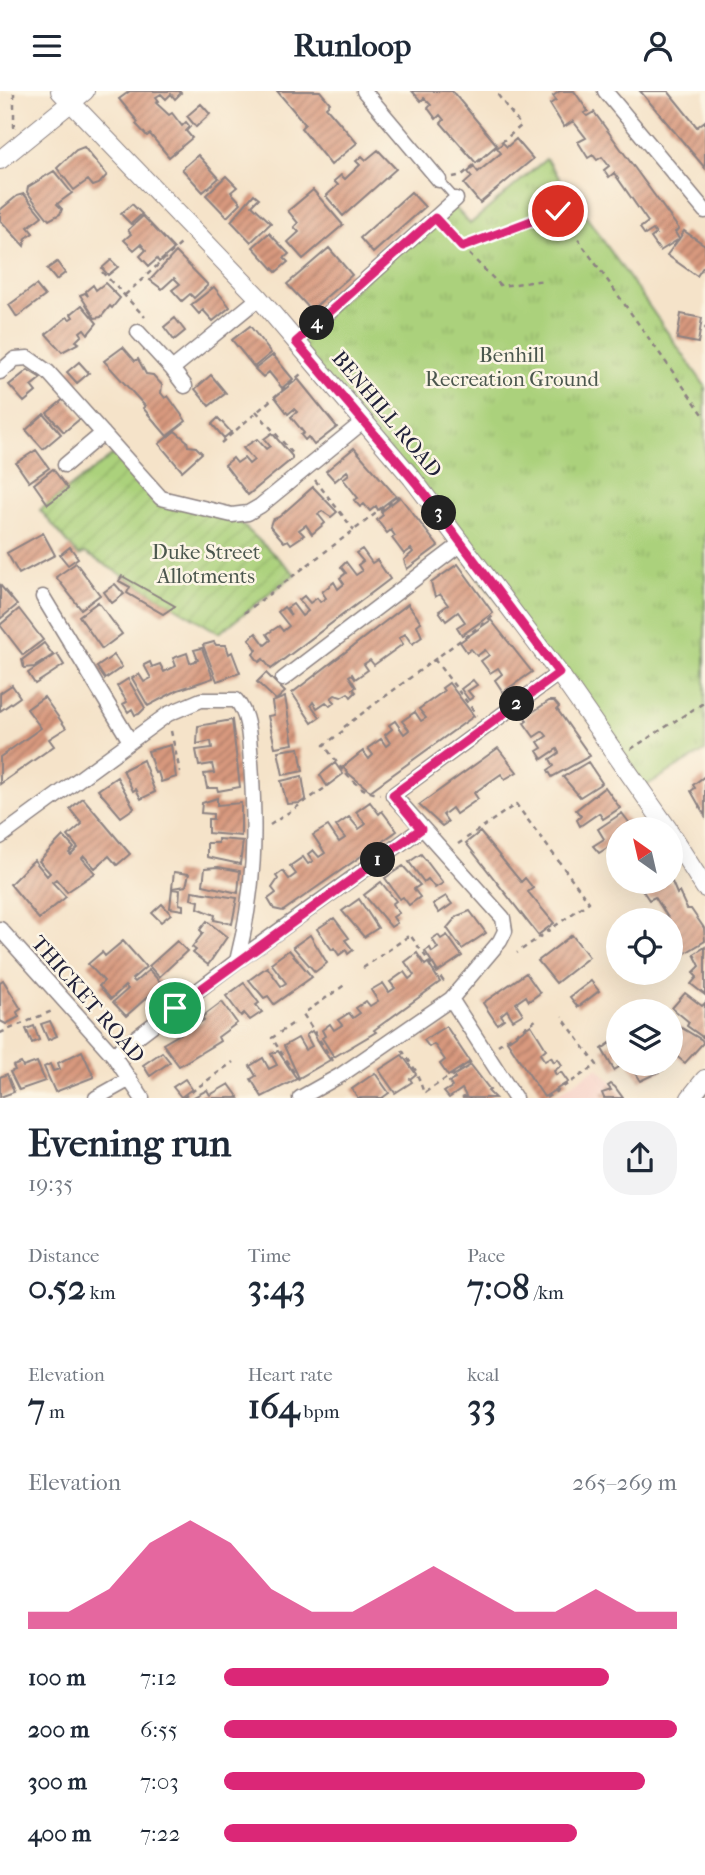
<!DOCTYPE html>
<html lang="en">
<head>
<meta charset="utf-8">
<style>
	body { margin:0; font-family:"IM FELL French Canon",serif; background:#f2f2f3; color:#1f2937; height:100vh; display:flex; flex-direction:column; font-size:26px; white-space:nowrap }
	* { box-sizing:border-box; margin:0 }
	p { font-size:23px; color:#747a83 }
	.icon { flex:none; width:38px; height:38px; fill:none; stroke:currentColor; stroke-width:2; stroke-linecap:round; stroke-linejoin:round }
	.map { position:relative; height:1007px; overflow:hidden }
	.drawer { display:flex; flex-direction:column; background:#fff; flex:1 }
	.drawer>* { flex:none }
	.needle { width:46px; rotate:326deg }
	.tools { position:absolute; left:606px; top:726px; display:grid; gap:14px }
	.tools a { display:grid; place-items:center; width:77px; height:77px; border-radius:50%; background:#fff; box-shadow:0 7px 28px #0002; font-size:35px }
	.pin { position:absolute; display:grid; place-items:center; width:60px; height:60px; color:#fff; margin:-30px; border:4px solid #fff; border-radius:50%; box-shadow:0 2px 7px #0007 }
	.km { position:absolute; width:35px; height:35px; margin:-18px; border-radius:50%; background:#222; color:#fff; font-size:19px; line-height:35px; text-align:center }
	.round { display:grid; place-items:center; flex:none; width:74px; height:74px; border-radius:28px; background:#f2f2f3 }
	.head { display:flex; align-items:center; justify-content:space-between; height:119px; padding:0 28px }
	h1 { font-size:38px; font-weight:700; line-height:52px }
	.metrics { display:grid; grid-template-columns:repeat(3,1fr); gap:10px; height:119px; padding:7px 28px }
	.metrics div { display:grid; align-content:center }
	.metrics b { font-size:35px; font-weight:700 }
	.metrics small { font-size:19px; font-weight:400 }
	.metrics p { font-size:19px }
	.chart { height:196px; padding:14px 28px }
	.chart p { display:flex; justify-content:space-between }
	.chart svg { width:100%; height:126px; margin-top:7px; fill:#db2777; opacity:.7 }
	ul { padding:0 28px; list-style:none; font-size:23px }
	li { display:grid; grid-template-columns:112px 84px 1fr; align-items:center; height:52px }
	li i { height:18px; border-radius:9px; background:#db2777 }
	header { display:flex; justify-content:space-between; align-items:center; height:91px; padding:0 28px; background:#fff; font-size:32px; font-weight:700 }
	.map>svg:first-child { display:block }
</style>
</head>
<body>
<header><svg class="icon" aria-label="menu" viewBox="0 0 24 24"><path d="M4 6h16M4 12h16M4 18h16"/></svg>Runloop<svg class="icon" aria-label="person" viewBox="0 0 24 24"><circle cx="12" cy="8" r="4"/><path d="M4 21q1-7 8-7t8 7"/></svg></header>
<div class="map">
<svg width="705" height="1007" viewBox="0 0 705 1007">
	<defs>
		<pattern id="park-tufts" width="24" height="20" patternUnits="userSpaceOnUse" patternTransform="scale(1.75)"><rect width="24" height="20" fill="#abd17b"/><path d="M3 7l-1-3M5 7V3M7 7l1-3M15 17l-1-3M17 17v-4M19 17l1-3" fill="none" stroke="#93b36b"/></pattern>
		<pattern id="garden-furrows" width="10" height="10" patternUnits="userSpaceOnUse" patternTransform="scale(1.75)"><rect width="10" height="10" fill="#abd17b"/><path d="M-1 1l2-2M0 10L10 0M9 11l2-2" fill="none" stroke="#93b36b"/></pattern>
		<pattern id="building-hatch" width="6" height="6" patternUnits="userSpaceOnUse" patternTransform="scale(1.75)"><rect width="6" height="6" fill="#d8997e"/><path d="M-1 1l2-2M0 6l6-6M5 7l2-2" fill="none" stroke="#af7c68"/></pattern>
	</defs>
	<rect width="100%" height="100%" fill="#fcf5e5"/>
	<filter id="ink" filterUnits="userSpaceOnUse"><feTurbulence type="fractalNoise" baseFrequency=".0143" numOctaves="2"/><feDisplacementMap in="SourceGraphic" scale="14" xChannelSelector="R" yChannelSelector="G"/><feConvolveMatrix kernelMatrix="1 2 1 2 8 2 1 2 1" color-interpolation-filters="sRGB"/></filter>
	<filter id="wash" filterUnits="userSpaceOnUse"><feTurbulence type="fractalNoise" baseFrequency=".00686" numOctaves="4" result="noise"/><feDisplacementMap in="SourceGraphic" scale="28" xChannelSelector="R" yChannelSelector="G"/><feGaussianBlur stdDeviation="1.57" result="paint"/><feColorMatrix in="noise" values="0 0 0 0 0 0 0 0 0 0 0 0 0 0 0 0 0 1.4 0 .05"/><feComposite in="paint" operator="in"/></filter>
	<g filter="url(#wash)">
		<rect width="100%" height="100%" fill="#f5e3c9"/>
		<path fill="#f7d1c8" d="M598,976L627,1007H550Z"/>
		<path fill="url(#park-tufts)" stroke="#667a5b" stroke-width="2" d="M546,68L705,295V660L642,697L296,251L451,112L470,133Z"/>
		<path fill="url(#garden-furrows)" stroke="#667a5b" stroke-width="2" d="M117,361L161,407L232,424L295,483L219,542L85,462L79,465L40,419Z"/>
		<g id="blocks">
			<path fill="url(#building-hatch)" d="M130,0H179L181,2L175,8L171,3L166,8L161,3L156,6L159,10L156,12L169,24L172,22L182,35L186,31L190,36L186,40L192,47L169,66L150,43L147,45L136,33L138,31L119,8Z
				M277,0H320L330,12L326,16L357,52L331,74L301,37L305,33Z
				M412,0H452L497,54L476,72L441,32L444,29L440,24L436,28L428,17L431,14L424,7L421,10Z
				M560,0H574L588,20L584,22L587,25L594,21L679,138L675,141L679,148L684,140L705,154V178L703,176L697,185L667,164L679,148L660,160L651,147L656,143L653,139L645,144L640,137L648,131L614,82L609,86L604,79L609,75L602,66L597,69L593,64L588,67L578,51L586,47L573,30L564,36L550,13L556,9L553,5Z
				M640,0H668L697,36L705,30V77Z
				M201,13L210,23L196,36L187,25Z
				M516,48L533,68L480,112L464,93L472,86L468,81L474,76L478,81L501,62L497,57L503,52L507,56Z
				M84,56L107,84L99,93L93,95L88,89L74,99L57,77L76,59Z
				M378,59L396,78L343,125L326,105L338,94L334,90L341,84L345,88L360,74L356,70L362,65L366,69Z
				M198,64L219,87L203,101L182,78Z
				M54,80L72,102L57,113L62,118L60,123L49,129L27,101L28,96Z
				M226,85L237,96L231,101L241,112L227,126L206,104Z
				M313,99L343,134L303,168L288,151L299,141L294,136L298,132L288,120Z
				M411,101L425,116L373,162L360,147Z
				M24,103L42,125L28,136L33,142L26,147L24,155L0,129V119L17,105Z
				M254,103L259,107L252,114L271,132L251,151L231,130Z
				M132,113L142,123L131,133L121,123Z
				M143,125L174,158L159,171L157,168L149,175L140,165L146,159L141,153L134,159L124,149L131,143L128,139Z
				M269,142L289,163L284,167L288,171L276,181L253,156Z
				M329,157L352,184L311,219L287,193Z
				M176,161L208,194L194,207L190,203L182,210L172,199L180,193L174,187L162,198L150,189Z
				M111,169L118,176L108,184L102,177Z
				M57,171L65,182L56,189L47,178Z
				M105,192L120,207L112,217L110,215L101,226L95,227L80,204L85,202L88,205L86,200L93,194L96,199Z
				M36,194L45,205L17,226L9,214Z
				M214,196L230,216L213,230L203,219L199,223L191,214Z
				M82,214L97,232L88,243L84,238L80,241L82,244L76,250L79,252L62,261L46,243L67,226L70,228L73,226L71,223Z
				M681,223L702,227L698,252L677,248Z
				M175,227L185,240L174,249L164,236Z
				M250,235L271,262L254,276L232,249Z
				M123,256L135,270L138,268L146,283L153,284L162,294L161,302L165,307L168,305L186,330L167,345L143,317L145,315L104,270Z
				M273,264L293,288L282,297L269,281L263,286L255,278Z
				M79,271L89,282L77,292L67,281Z
				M28,279L41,287L31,295L36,301L24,311L9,294Z
				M211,284L226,302L209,315L195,298Z
				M298,288L337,336L314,354L308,346L305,349L301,344L304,342L291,326L297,321L294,318L288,323L275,306Z
				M65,307L81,327L64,341L47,322Z
				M44,323L61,343L43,358L26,339Z
				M218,327L231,341L224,347L212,333Z
				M175,340L187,350L188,355L196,356L202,362L182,380L159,353Z
				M272,342L292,365V368L248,404L225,374L233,367L237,372L244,367L249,373L254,369L243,357L257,348L266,358L270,355L264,348Z
				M354,357L396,405L378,419L376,415L370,420L364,413L360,416L354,409L358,407L343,388L349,383L347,380L335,390L326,380Z
				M36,359L49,377L29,391L16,372Z
				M53,378L68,398L48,413L34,393Z
				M313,396L337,421L331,426L322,420L318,423L325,432L312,443L306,434L299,439L304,444L291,453L288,449L284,451L270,435L272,429L279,426Z
				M400,406L438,455L407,478L404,469L413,461L411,458L404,463L392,447L395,445L391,439L387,442L377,429L383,424L381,421Z
				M43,442L55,464L19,483L7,462Z
				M70,456L78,467L68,474L60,464Z
				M362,458L372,472L377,469L390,488L271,578L263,568L259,571L253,563L257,559L249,548L256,542L265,554L271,549L267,543L279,535L283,540L289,535L278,521L284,516L291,525L287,517L293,513L302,525L308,520L299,509L304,505L310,512L317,507L320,511L326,507L322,501L334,491L338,498L344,493L340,487L346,482L341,476L346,471L356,484L362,480L358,474L363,470L356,462Z
				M76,472L100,504L81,518L56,486Z
				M458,473L493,522L462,544L457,536L465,531L458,521L446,530L439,520L448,514L440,503L435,506L431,492Z
				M122,485L175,515L163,523L127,502L130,496L119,490Z
				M115,493L124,503L112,512L104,501Z
				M0,494L17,514L0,528Z
				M98,511L122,543L102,558L79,525Z
				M408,513L421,531L417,534L422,546L412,553L405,543L399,547L403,553L374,574L370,569L364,573L368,579L355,588L352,583L349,585L356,596L353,598L356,601L351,606L348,602L341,606L335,604L331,607L335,611L330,615L326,611L317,617L313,611L311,614L320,626L312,632L292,602Z
				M19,518L43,549L23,564L0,534Z
				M491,529L532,581L503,601L495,589L502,583L498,577L490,582L481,570L489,564L485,559L477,565L471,558L467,561L460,551Z
				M214,551L216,554H226L229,563L232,561L240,582L217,590L203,554Z
				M44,552L53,564L34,576L24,577L22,569Z
				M202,557L213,587L178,599L148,615L132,587L139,583L144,591L151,587L144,574L150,571L152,576L160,573L164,581L176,575L173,567L187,562L190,572L198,569L194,559Z
				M57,563L64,574L35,593L28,582Z
				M114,564L122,576L105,588L97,576Z
				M266,582L285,601L276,609L257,591Z
				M128,588L145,617L139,623L135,624L132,618L128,621L123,613L127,611L117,595Z
				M473,589L477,594L468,600L473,606L469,609L461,598Z
				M449,592L474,625L370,700L348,682L343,676L363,660L369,668L373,664L368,657L381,648L386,655L390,652L385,644L392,638L389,634L395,630L404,643L409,639L402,630L415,621L421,630L426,627L419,618L444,600L442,597Z
				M12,594L20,606L0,620V602Z
				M44,606L66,637L49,648L54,655L0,693V666L41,637L27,618Z
				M285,606L293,653L275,656L268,625L274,624L272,611Z
				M549,610H554L559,616L557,618L590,665L552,686L548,679L554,675L550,668L559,662L557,658L542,668L537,660L542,657L538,651L547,645L543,640L534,646L524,632L527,630L525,626Z
				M232,629L240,696L218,700L217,697H207L204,683L214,682L212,673L199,675L196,659L212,657L211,650L197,653L198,635Z
				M171,654L176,686L161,691L158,681L155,682L148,660Z
				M299,657L303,680L283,684L278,660Z
				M498,657L517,681L505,688L501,683L474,702L478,708L456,723L452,717L443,724L448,731L442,735L419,714Z
				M143,669L155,701L141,708L136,698L133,700L123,679Z
				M588,671L602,692L580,706L563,686Z
				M335,672L343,683L327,695L320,684Z
				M302,685L306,708L300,712L287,713L281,690Z
				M705,685V725L691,700L695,697L693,694Z
				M117,686L134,717L121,726L98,699Z
				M605,696L620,717L603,728L599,722L580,735L577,729L581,725L576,719Z
				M83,707L130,763L117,774L109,765L95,777L84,765L82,767L95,782L67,801L56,788L52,791L66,806L39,828L10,793L34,769L47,785L50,782L39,770L63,745L74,757L69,762L71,764L78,757L68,745L82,733L70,718Z
				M217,707V714L241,712V745L208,742V728H213V723L201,722L202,712Z
				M370,711L379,723L382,720L397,740L283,820L274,818L268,808L276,802L272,797L278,788L276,785L283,780L289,788L296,783L290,775L303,766L308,773L313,770L308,763L313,759L319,766L325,762L313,744L328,735L339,751L345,747L336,735L349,726L359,738L366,733L356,721Z
				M622,722L634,738H618V750L599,762L593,755L604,748L598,738Z
				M480,741L521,791L525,787L533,797L528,801L554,832L538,844L466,752Z
				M218,748L243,750L240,773L207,766V752H218Z
				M421,763L443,792L435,797L428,788L424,791L409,771Z
				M403,775L420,794L414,798L420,806L409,814L403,806L400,808L385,787Z
				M218,776L240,780L238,802L203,794L205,777Z
				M174,781L189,783L186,795L172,797Z
				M381,791L396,810L392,813L399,822L393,826L397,832L391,836L364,804Z
				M645,791H672L677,803L679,801L687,818H691L704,837L705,850L677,867L670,857V849L679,844L655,806L649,809L641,797L647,794Z
				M172,798L180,799L179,813L183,814V819L170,817Z
				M192,800L237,807L232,833L214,829L215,824L198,817L199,810L191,808Z
				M446,805L452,813L439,822L433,813Z
				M359,808L378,837L364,846L342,820Z
				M162,813L171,823L161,831L152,822Z
				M470,820L486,842L462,858L447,837L457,825Z
				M334,827L349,847L345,849L353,859L348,863L346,859L339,864L334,857L332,859L317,838Z
				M207,830L227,846L208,874L193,862L196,859L192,856L203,842L200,839Z
				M310,844L327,872L315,881L293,856Z
				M438,844L441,848L447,844L462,865L438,881L425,860L430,857L432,861L438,857L432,848Z
				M572,844L589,866L556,892L538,870Z
				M123,850L146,876L132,888L135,891L149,879L162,893L126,925L113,911L128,898L125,895L111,908L99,895L104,890L88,873L102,861L105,865Z
				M177,850L187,860L159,886L149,875Z
				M705,856V904L691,893L697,886L693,882L700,875L694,863Z
				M289,859L312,886L274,913L268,905L264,907L249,889L267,876L281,895L286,892L271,872Z
				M417,862L425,874L428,872L440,891L374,939L376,941L334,966L322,947L325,945L322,939L330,933L334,939L342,934L338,929L349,922L353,927L360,922L356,917L366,910L370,915L378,910L371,899L383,892L389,901L395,897L390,891L404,881L409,888L414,884L405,871Z
				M526,882L540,902L529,910L526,905L516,912L523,923L513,929L507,919L501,924L504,928L497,933L483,912Z
				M3,889L21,918L17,921L19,926L6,933L0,930V891Z
				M591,890L599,900L578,916L570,906Z
				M244,892L259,912L256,914L262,921L250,929L244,922L241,925L226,905Z
				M685,902L702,915L705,912L704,947L687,935L689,931L672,917Z
				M222,911L237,932L218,946L220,950L179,975L163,953L204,929L202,926Z
				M50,930L57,945L48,949L41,933Z
				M670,930L702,949L703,952L685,972L670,960Z
				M531,934L546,958L540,963L545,970L551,966L554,971L558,968L562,974L554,980L556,984L561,981L568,991L544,1006L507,950Z
				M34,935L39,949L32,952L26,938Z
				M446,935L470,971L448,985L440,973L445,969L434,953L429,956L424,949Z
				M312,940L330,969L299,987L284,955L298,947L305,959L312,955L306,944Z
				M610,952L612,956L618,952V973H624L614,979L602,958Z
				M82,960L94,986L55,1001L44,976L50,973L53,980L60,978L58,972Z
				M278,960L297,988L262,1006L251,988L256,985L250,975L263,967L269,978L277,974L271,963Z
				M162,961L170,971L150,985L143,974Z
				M402,964L416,983L410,988L412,991L395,1002L379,979Z
				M37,971L45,990L19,999L10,981L15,979L13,975L21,972L23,976Z
				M629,973H659L663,979L640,990Z
				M471,974L490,999L488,1000L495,1007H462L466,1005L462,998L449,1007L444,1001L452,996L449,991L455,988L453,985Z
				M375,982L389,1002L382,1007H358L352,998Z
				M7,983L14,1001L0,1006V986Z
				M185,988L192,998L181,1006L173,996Z
				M229,993L239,1007H192L207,999L210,1004Z
				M611,993L615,996L623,1007H604L602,1002L611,999L608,995Z"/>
		</g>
	</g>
	<g filter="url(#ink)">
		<use href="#blocks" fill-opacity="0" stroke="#8c8282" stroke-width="2"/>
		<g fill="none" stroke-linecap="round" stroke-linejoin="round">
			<g stroke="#8c8282" stroke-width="10">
				<path id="service" d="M439,89L456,108"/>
			</g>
			<g stroke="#8c8282" stroke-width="17">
				<path id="minor" d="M364,0L439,89
					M605,0L705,120
					M138,241L172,278L259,207
					M296,251L456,108
					M172,278L185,295
					M0,281L15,268L28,267L48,281L161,407L232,424L248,422L260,415L364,330
					M65,374L103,342
					M43,506L130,650
					M283,588L462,452
					M0,746L168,623L201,609H236C250,625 249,650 251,671C256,743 255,799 237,870
					M0,838L113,964L142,1007
					M451,908L500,850L505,840L503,827L393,704L559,582
					M113,964L237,870L421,738
					M96,1007L130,988
					M300,1007L341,984L451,908L515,1007"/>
			</g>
			<g stroke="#8c8282" stroke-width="20">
				<path id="tertiary" d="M60,0L259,207L412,387L559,582L668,738
					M0,69L85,0
					M670,742L705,797
					M690,1007L705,988"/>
			</g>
			<path stroke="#8c8282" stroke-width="2.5" stroke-dasharray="5 5" stroke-linecap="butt" d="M14,37V0
				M453,86L462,84L521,35L495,0
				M446,139L462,156L558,120L705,326
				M462,156L501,195L545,189
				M102,181L145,226
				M125,204L182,152
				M704,237H705
				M256,320L295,365
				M221,352L301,283
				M315,389L354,439
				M244,522L403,402
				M434,568L477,624
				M344,636L493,525
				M171,640L180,681
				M343,640L324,654C338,672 355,702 380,703
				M631,658L705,611
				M270,734L325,697
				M458,753L516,713L589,811L517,862
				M363,877L410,844L444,891
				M292,933L272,947L300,991
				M0,942L52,920
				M498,954L536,929
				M402,959L416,980L424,1002L474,969
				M333,970L303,923L346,893
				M183,1007L233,971
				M546,1007L597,974L562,926"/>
			<use href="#service" stroke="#fff" stroke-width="7"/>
			<use href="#minor" stroke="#fff" stroke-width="14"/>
			<use href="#tertiary" stroke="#fff" stroke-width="18"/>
		</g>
	</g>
	<g fill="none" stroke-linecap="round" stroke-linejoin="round" filter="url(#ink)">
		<g stroke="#fff" stroke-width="14">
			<path id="route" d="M175,917L421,738L393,704L559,582L416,392L296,251L435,127L462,156L558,120"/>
		</g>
		<use href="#route" stroke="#db2777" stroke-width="9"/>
	</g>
	<g text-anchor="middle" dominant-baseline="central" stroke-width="5" stroke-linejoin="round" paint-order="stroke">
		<g font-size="21" fill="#4b574e" stroke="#fcf5e5">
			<text x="512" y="264">Benhill<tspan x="512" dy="24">Recreation Ground</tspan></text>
			<text x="206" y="461">Duke Street<tspan x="206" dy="24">Allotments</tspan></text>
		</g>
		<g font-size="21" fill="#22223b" stroke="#fcf5e5">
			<text transform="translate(387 323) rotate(50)">BENHILL ROAD</text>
			<text transform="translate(88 908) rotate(49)">THICKET ROAD</text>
		</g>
	</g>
</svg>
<div class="tools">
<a><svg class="needle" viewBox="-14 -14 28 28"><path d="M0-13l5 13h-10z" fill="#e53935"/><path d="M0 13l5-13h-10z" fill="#747a83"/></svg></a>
<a><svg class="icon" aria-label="locate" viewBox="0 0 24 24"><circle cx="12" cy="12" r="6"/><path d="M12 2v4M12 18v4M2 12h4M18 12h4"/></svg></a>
<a><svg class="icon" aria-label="layers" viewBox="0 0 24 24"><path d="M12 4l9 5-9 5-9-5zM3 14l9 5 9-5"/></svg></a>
</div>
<div class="pin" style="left:175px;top:917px;background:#1e9e55"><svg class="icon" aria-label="arrive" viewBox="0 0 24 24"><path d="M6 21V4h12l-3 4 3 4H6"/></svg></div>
<div class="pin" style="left:558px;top:120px;background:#d93025"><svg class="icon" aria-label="check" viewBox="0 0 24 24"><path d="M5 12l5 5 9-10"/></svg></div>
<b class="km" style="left:378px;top:769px">1</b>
<b class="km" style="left:517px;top:613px">2</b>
<b class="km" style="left:439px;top:422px">3</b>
<b class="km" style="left:317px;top:232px">4</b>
</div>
<section class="drawer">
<div class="head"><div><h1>Evening run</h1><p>19:35</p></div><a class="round"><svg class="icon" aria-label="share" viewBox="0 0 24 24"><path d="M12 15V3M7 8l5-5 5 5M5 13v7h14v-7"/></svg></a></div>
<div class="metrics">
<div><p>Distance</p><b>0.52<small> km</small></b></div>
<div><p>Time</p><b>3:43</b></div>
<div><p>Pace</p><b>7:08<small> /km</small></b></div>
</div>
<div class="metrics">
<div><p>Elevation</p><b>7<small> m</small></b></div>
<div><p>Heart rate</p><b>164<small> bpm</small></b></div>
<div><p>kcal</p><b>33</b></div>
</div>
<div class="chart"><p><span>Elevation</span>265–269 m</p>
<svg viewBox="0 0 160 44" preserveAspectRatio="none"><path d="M0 44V38L10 38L20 30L30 14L40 6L50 14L60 30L70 38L80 38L90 30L100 22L110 30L120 38L130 38L140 30L150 38L160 38V44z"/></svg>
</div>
<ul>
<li><b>100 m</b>7:12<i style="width:85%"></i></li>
<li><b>200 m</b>6:55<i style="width:100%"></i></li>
<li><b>300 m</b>7:03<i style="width:93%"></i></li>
<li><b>400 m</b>7:22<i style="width:78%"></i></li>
</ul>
</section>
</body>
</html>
